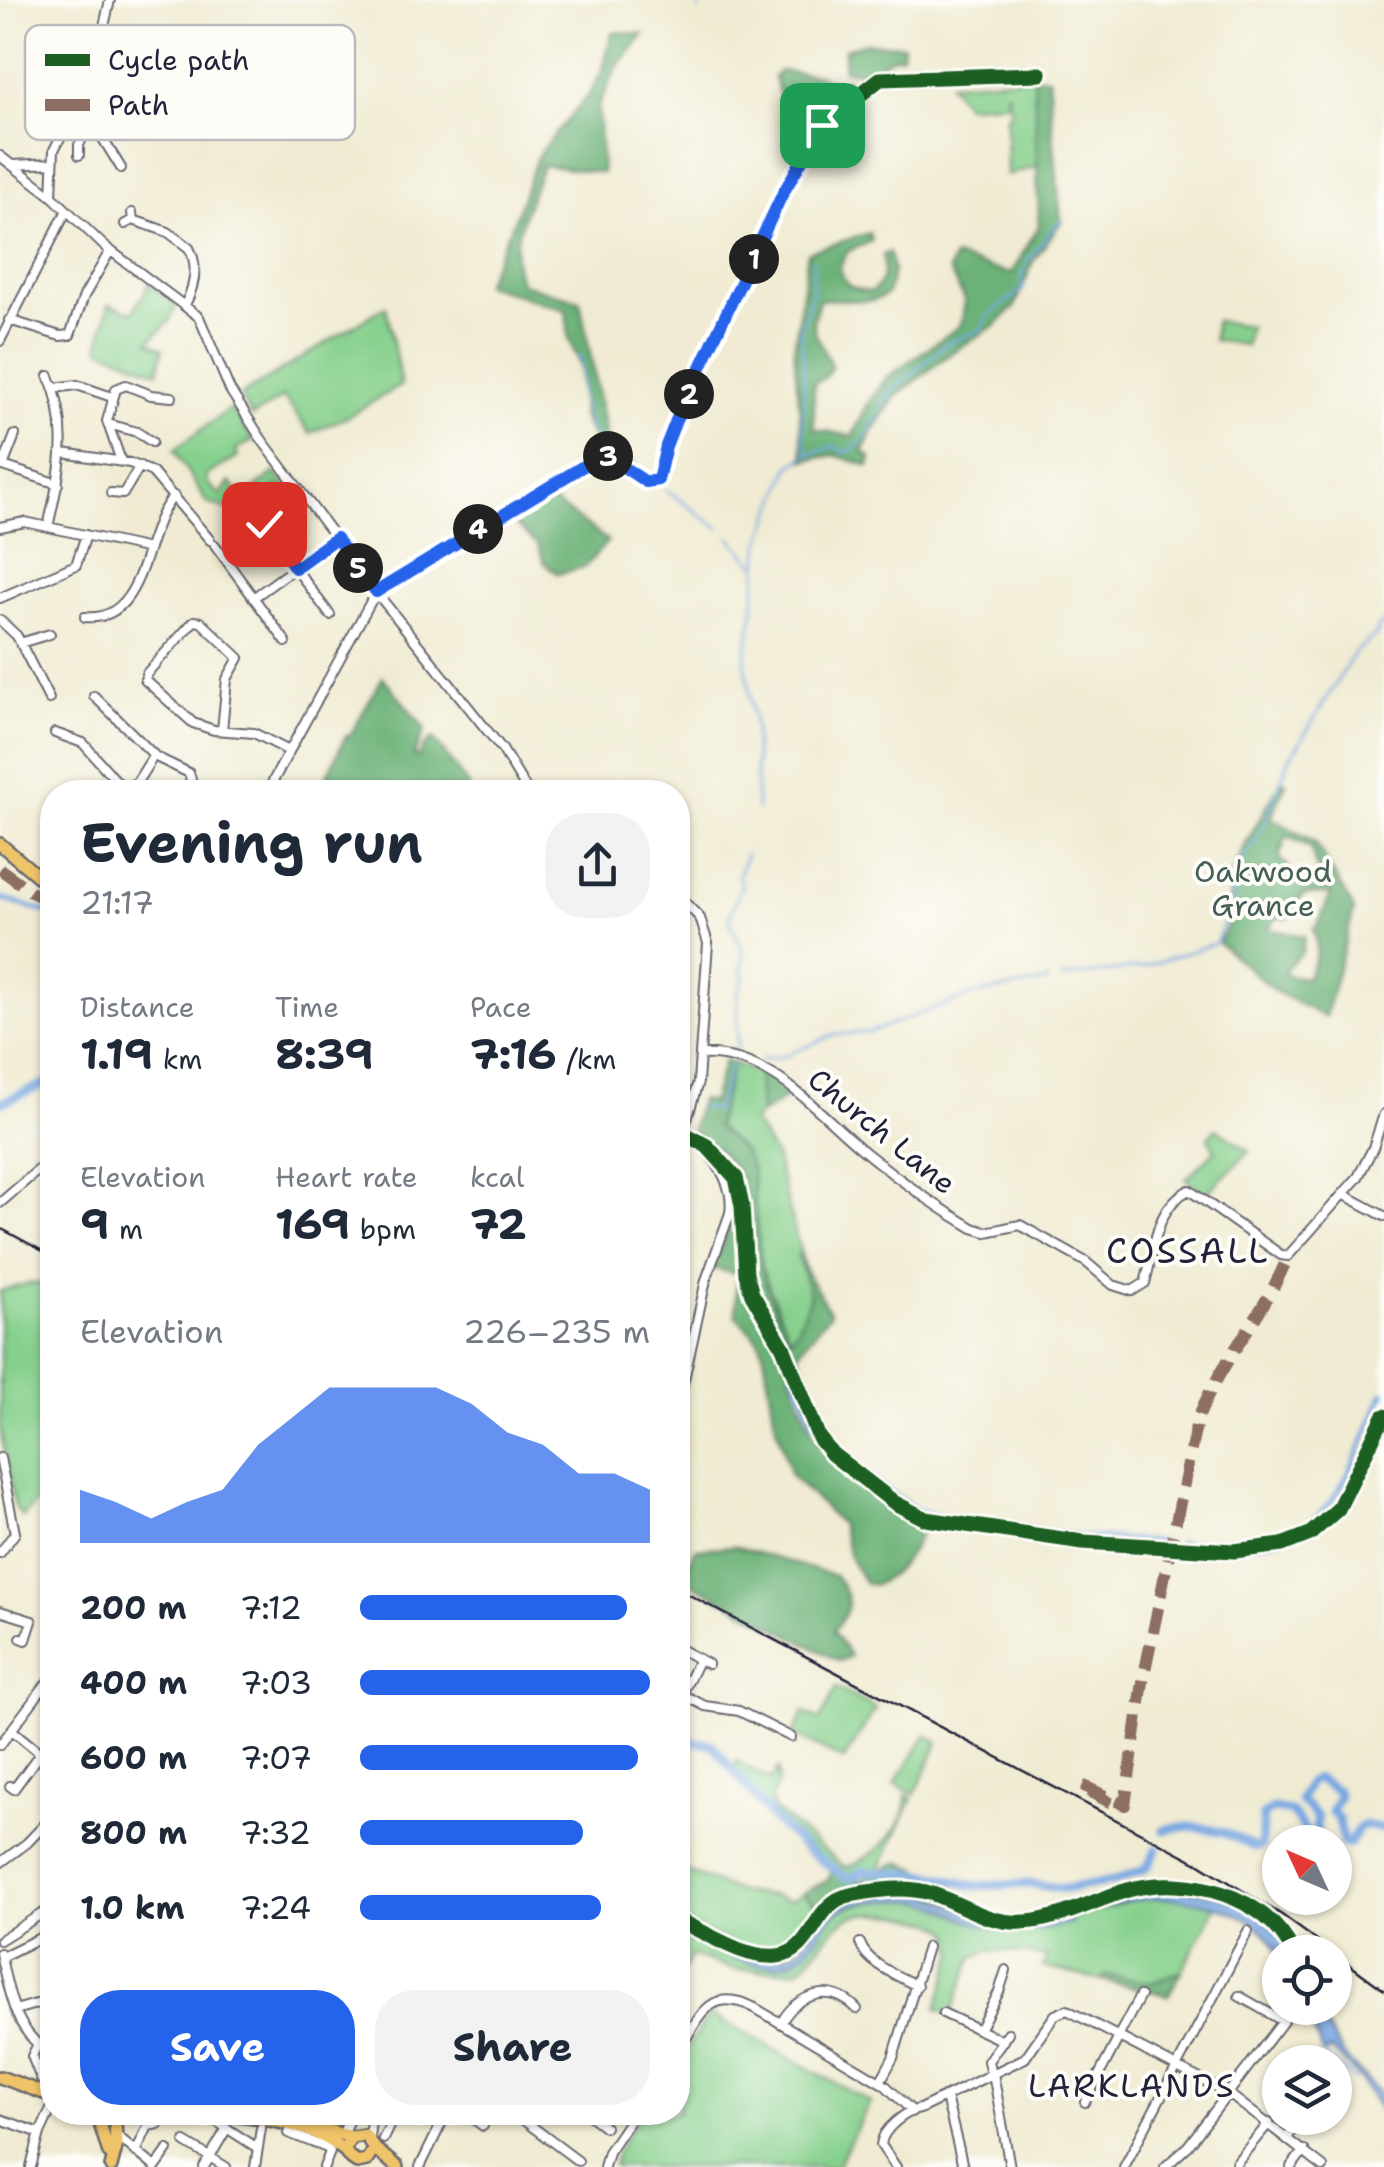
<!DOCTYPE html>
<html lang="en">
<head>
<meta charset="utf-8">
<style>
	body { margin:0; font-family:"Shantell Sans",sans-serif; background:#f2f2f3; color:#1f2937; height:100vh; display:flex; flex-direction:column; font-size:38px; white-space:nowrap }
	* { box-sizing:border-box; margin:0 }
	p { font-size:32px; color:#747a83 }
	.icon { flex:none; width:55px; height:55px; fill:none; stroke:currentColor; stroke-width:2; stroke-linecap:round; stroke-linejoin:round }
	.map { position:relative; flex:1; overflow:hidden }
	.panel { position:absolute; left:40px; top:780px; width:650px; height:1345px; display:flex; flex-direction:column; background:#fff; border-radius:40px; box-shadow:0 2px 8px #0004 }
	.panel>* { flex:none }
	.needle { width:65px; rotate:314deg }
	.tools { position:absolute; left:1262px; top:1825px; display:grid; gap:20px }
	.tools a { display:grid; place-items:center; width:90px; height:90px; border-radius:50%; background:#fff; box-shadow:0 2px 8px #0004; font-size:50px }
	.pin { position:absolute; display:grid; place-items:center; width:85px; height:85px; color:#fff; margin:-42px; border-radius:20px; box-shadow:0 5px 15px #0006 }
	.km { position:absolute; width:50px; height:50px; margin:-25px; border-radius:50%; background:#222; color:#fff; font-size:28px; line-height:50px; text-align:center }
	.round { display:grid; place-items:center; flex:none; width:105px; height:105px; border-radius:40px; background:#f2f2f3 }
	.overview { display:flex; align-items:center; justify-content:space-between; height:170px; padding:0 40px }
	h1 { font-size:55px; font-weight:700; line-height:75px }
	.metrics { display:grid; grid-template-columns:repeat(3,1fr); gap:15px; height:170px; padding:10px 40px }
	.metrics div { display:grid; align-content:center }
	.metrics b { font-size:42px; font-weight:700 }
	.metrics small { font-size:28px; font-weight:400 }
	.metrics p { font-size:28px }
	.chart { height:280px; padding:20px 40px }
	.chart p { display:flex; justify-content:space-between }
	.chart svg { width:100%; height:180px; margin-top:10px; fill:#2563eb; opacity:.7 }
	.action { display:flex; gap:20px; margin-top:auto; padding:20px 40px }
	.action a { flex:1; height:115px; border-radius:40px; background:#2563eb; color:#fff; font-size:40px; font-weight:700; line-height:115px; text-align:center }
	.action a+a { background:#f2f2f3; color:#1f2937 }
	ul { padding:0 40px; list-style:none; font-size:32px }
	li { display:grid; grid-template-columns:160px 120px 1fr; align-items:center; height:75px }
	li i { height:25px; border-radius:12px; background:#2563eb }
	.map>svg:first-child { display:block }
</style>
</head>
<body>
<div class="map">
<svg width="1384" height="2167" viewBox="0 0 1384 2167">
	<rect width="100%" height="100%" fill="#fdfcf7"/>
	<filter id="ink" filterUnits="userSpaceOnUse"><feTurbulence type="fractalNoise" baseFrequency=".01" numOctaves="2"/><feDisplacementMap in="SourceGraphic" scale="20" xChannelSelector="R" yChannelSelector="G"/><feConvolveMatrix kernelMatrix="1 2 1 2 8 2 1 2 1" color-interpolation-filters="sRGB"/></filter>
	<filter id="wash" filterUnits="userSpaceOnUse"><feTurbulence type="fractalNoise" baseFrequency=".0048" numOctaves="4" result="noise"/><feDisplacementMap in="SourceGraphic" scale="40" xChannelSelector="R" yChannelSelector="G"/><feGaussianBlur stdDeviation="2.25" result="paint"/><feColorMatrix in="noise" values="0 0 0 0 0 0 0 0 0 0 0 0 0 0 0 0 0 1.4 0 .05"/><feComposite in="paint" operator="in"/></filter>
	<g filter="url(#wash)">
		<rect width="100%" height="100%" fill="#f0ebd2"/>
		<path fill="#86d08d" stroke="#547964" stroke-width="2.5" d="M1034,77L1039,166L1007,175L1006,116L1011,112L1007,90L1006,103L965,105L949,83Z
			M149,284L177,304L169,322L149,341L163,349L158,372L99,348L109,304L133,312Z
			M386,306L401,385L345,418L310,433L283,397L252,417L240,396Z
			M1215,321L1249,326L1245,345L1213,340Z
			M231,408L253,440L236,450L238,457L207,475V483L220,495L230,482L237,492L231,497L237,503L257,492L255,488L275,472L288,489L282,493L276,486L273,489L278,496L259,509L255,507L256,511L249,516L207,503L174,450Z
			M733,1063L758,1073L760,1115L753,1121L775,1156L805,1270L830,1313L790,1339L761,1267L751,1167L715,1126Z
			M1216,1128L1249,1151L1205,1195L1186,1179L1215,1151L1208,1137Z
			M31,1283L41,1284L52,1292V1482L23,1517L15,1508L0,1429V1291Z
			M836,1688L876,1708L844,1760L793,1734L804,1712L820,1720Z
			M926,1735L939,1742L915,1794L895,1784Z
			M737,1761L771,1780L778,1769L779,1781L771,1799L774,1809L845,1867C872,1861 911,1824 906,1795L913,1798L879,1871L860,1869L849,1875C803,1846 768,1810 734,1768Z
			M678,1868L739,1892L774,1896L790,1901L803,1893L822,1910C814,1922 806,1938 794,1947C769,1969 703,1930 678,1918Z
			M1147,1897H1180L1216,1906L1169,1995L1043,1967L1047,1957L1006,1951H988L973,1957L951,2015L937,2008L955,1952L951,1932C933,1916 867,1907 846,1919C827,1930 817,1957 798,1970H735L692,1956L678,1977V1933C719,1954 763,1977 806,1949C819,1941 823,1924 835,1915C854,1901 887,1900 909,1900C934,1900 951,1915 974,1922C1007,1933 1038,1932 1071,1923L1066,1919Z
			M710,2014L870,2102L837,2167H614C615,2147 632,2129 643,2113L678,2112V2061Z"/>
		<path fill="#6cb278" stroke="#476a5a" stroke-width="2.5" fill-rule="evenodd" d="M612,32L644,34L617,67L598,107L602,173L542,165C530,203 504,244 521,283L580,301L606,436L601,443L591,435L582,416L580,366L569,339L566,310L484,284L513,223L538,155L592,91L603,69Z
			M866,43L903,45L902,55L891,57L869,74L843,70L845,49Z
			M779,71L819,75L839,85L846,78L850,83L849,95L820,123L802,154L789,150V124L774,77Z
			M1034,77H1048L1061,222L1034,260L1014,308L996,325L951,353L896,396L872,432L863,452L871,457L869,466L835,455L804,460L794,349L808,252L869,233L872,241L848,251L840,267C844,287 851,289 870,292C886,284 884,270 883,255L889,252L893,271L887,294C866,308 841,296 819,300L813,321L815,332L832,367L825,377L814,383V429L852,436L869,402L887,377L961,325L965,301L949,270L954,257L1011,274L1039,226Z
			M545,496L608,541L585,567L558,574L544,563L538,545L508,519Z
			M383,677L425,729L414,756L419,757L424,746L433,738L469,786L465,792H319L346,736L349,737Z
			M1281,781L1286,783L1271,818L1315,842L1354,910L1325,1017L1276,992L1217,942C1238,921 1224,899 1233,874C1244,842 1265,811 1281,781ZM1286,836L1310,847L1317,870L1327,878L1325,888L1292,876L1288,866L1279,859ZM1304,894H1331L1318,925L1313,929C1321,948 1315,962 1306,978L1286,975L1284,971L1302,952L1304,936L1268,929L1277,918H1288Z
			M724,1060L733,1063L716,1126L743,1151L751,1167L761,1267L769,1292L790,1338L798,1327L810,1296L798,1255L800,1252L805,1270L830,1313L798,1353L820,1414L815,1419L788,1345L755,1281L751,1270V1228L747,1223C741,1173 734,1158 691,1131L700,1100L712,1102Z
			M758,1073L771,1077L791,1094L760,1115Z
			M729,1180C748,1207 736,1246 745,1277C752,1302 769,1322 780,1345C793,1373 798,1404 813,1431C836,1472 886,1498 925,1522C914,1550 902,1571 875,1585L865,1583L851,1561L840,1523L791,1475L775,1422L764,1354L759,1340L736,1316V1274L711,1268L734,1216Z
			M734,1546L835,1576C855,1603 850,1609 833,1631L850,1656L839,1661L678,1576V1565L685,1568L696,1549Z
			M900,1862L920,1870L921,1880L953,1885V1892L959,1898L958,1904C913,1886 863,1878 822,1910L803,1893L828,1880L834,1866L848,1875L852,1873L857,1881H864L870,1870L879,1871Z
			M1182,1971L1169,1995L1102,1980L1106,1975L1152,1983Z"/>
		<path fill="#78a8e2" stroke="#4d658e" stroke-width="2.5" d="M1169,1888C1220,1894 1264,1903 1289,1952H1280V1957C1268,1930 1249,1917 1222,1908C1168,1890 1121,1900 1068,1918L1072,1923C1039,1931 1006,1935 974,1922C951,1914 934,1900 909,1900C888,1901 859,1899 841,1910C825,1920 819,1938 806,1951C773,1984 712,1950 678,1933V1922C708,1936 768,1974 799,1949C807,1943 810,1932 816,1924C832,1900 855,1896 882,1892C933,1883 967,1923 1014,1924C1027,1925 1039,1920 1051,1917C1066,1913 1081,1911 1096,1905C1122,1896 1140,1887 1169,1888Z
			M1304,2008H1314L1345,2057L1384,2098V2116L1360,2079L1332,2050L1324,2052L1321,2049Z"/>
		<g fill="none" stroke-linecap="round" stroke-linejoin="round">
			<path stroke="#78a8e2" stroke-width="2.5" d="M699,10L700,0
				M1021,281L1026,263L1056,224L1063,221
				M577,357L581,358V396L591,433L652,475
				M807,455L803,430L804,358L800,330L812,293L813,260
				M665,489L719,528
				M730,537L756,565
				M757,810L754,721L745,660L754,609L760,544L790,466L807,455L834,446L845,453L862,443L890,393L947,343L981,330L987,316L1024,289L1021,285
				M1062,978L1144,967L1216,943L1236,893L1232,883L1243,858L1258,838L1289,760L1355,652L1378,633L1377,629L1384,622
				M737,1051L738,992L745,976L741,972L744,953L731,924L730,915L742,884L738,877L746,854
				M761,1060L784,1056L834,1035L870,1032L970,996L1048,981
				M701,1107L715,1112L732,1064
				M1373,1450L1380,1449
				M1322,2052L1354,2080"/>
			<path stroke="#78a8e2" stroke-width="5" d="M0,898L52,914
				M749,1226C747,1280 756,1293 783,1339
				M786,1348L813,1422
				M821,1435L863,1473L918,1511L940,1517L1072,1536L1160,1542
				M1179,1543C1319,1559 1337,1508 1384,1393"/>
			<path stroke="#78a8e2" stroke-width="9" d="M0,1103L52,1081
				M678,1740L712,1744L773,1819L807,1850L847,1878L858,1876L861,1871L928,1875L975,1886L1032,1884L1065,1889L1114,1881L1141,1871L1148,1866L1157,1849
				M1164,1830C1193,1821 1231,1832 1255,1848L1261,1846L1263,1815L1273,1809L1291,1812L1310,1837L1316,1835L1317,1817L1300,1800L1309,1782L1316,1778L1337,1791L1339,1797L1331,1811L1339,1820L1343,1843L1349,1845L1358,1828L1365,1825L1384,1829"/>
		</g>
	</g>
	<g filter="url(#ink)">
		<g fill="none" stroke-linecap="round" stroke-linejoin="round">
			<g stroke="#6a6870" stroke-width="12">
				<path id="minor" d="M71,115L100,134L121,168
					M79,155V145L88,126
					M0,156L52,196L103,245L199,317L230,390L262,440L376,592L502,749L528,792
					M13,165L53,163
					M52,196L54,150L94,70L110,0
					M133,220L168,232L189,248C199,266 194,287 185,305
					M125,224L133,220L132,213
					M9,320L60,336L70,335L84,296L110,251
					M0,341L67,210
					M54,388L77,385L112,397
					M108,424L137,432L152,442
					M63,453L130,463L152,472L210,540
					M121,461L107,421L116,389L126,385L151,395L172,397
					M0,465L58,484
					M3,466L15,435
					M111,493L123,494L140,466
					M257,516L330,615
					M0,527L25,522L149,549
					M48,527C60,474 71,428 49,376
					M215,545L286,642
					M376,592L600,455L607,456L646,482L658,480L666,446L677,418L782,195L822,125L880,79L1040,74
					M0,598L76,565L86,535
					M253,598L336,538
					M85,617C148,623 142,528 174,496
					M0,620L17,636L49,699
					M20,643L50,634
					M94,696L156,757L189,773L191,779L185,792
					M222,730L227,679L239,658L201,622L194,621L147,673L145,680L193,723L214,730L254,733L289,751
					M55,733L83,743L126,792
					M124,789L137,782L154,755
					M267,792L376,592
					M678,895L700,918L708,943L698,1082L678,1150
					M700,1055C773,1051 818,1115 870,1156C902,1182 937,1207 973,1228L986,1232L1020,1225L1086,1262L1113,1285L1132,1291L1145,1283C1155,1249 1154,1208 1189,1190L1281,1255L1288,1256L1358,1177L1373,1148L1384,1114
					M1345,1195L1384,1216
					M0,1203L52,1158
					M678,1407L706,1280L730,1213C733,1192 724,1172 710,1156
					M0,1458L15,1533L0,1553
					M0,1611L32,1621L26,1640L21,1638
					M678,1648L708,1664
					M678,1692L705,1706L739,1711L791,1737
					M682,1694L699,1659
					M13,1731L40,1753
					M0,1745L52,1676
					M10,1786L14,1789L40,1753L52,1746
					M0,1863L27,1843L52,1817
					M0,1940L43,1913
					M860,1943C867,1964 897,1975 917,1986
					M0,1953C9,1993 14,2033 52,2054
					M1,1957L52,1932
					M1239,1996L1283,2021
					M15,2010L36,2004L52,2010
					M943,2013L1003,2041
					M781,2023C797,1994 831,1982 857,2009
					M979,2030L999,1992L1006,1970
					M1119,2035L1140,1996
					M37,2046L32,2056L42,2081
					M47,2051L52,2037
					M678,2051C701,2017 708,1985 755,2008L885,2085L911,2110
					M1290,2061L1292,2062
					M993,2073L1010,2167
					M991,2074L988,2061L1008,2033
					M880,2082L893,2058L927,1947
					M946,2097L963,2167
					M1085,2102L1120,2035
					M464,2112L483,2126
					M585,2112L605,2127
					M518,2116L578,2161
					M0,2119L40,2133
					M214,2120L256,2147
					M345,2128L353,2112
					M288,2133L327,2148L330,2152L324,2167
					M115,2134L155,2167
					M369,2137L372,2112
					M1287,2138L1302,2118
					M383,2139L396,2112
					M185,2142L226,2167
					M136,2152L148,2126L158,2124
					M1236,2163L1269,2123
					M31,2167L40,2133L52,2107
					M156,2167L168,2150
					M204,2167L227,2128
					M255,2167L261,2128
					M420,2167L447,2112
					M604,2167L608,2152L635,2112
					M896,2167L881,2145C882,2129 906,2111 920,2109L1025,2058L1055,2015L1067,2010L1229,2094L1323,2167
					M1124,2167L1248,1931
					M1165,2167L1188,2146L1290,2012
					M1291,2167L1304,2150"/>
			</g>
			<g stroke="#6a6870" stroke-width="16">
				<path id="major" d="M0,844L52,888
					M0,2077L52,2096
					M192,2112C240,2116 308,2118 346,2152
					M265,2112L351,2137L365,2135L374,2148L367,2160L357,2162L348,2156L345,2148L351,2137
					M97,2114L109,2153
					M374,2148L397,2167
					M111,2167L116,2147L115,2113"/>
			</g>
			<use href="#minor" stroke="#fff" stroke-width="8"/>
			<use href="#major" stroke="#efc469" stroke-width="11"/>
			<path stroke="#22223b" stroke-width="2.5" d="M0,1228L52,1256
				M678,1589L1198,1863L1282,1915L1384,1990"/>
			<path stroke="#8d6e63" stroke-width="12" stroke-dasharray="25 12" stroke-linecap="butt" d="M0,869L33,893L52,902
				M1111,1803L1081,1787L1082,1785L1125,1805L1144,1675L1197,1421C1219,1362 1265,1315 1288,1256"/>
			<g stroke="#fdfcf7" stroke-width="21">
				<path id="cycleway" d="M376,592L600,455L607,456L646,482L658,480L666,446L677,418L782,195L822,125L880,79L1040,74
					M678,1130L707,1146L736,1178L742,1206L746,1274L752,1294L783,1347L819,1438L832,1454L895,1503L926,1519L1083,1542L1234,1551L1282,1545L1310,1534L1338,1509L1384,1416
					M678,1920C708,1933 743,1959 777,1956C814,1953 813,1902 850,1895C876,1890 906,1885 933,1894C959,1903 983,1920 1012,1922C1051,1925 1092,1900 1128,1890C1186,1874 1267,1895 1293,1952"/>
			</g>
			<use href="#cycleway" stroke="#1b5e20" stroke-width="15"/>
		</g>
	</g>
	<g fill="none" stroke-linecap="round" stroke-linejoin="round" filter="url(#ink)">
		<g stroke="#fff" stroke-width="20">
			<path id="route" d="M264,524L295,568L336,538L376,592L600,456H607L646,482L658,480L666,446L677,418L782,195L822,125"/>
		</g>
		<use href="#route" stroke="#2563eb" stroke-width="12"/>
	</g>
	<g text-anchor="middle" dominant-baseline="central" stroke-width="8" stroke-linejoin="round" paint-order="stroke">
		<g font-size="30" fill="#455f58" stroke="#fdfcf7">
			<text x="1263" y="871">Oakwood<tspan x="1263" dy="34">Grance</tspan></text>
		</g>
		<g font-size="30" fill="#22223b" stroke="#fdfcf7">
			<text transform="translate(882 1131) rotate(39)">Church Lane</text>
		</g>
		<g font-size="32" letter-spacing="2.5" fill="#22223b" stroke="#fdfcf7">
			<text x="1132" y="2085">LARKLANDS</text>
		</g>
		<g font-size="35" letter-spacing="2.5" fill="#22223b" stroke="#fdfcf7">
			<text x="1188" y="1250">COSSALL</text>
		</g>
	</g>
	<rect x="25" y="25" width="330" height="115" rx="15" fill="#fdfcf7" stroke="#bbbbbf" stroke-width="2.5"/>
	<rect x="45" y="54" width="45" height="12" fill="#1b5e20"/>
	<rect x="45" y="99" width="45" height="12" fill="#8d6e63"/>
	<g font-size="28" fill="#22223b">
		<text x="108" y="70">Cycle path</text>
		<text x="108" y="115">Path</text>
	</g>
</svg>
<div class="tools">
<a><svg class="needle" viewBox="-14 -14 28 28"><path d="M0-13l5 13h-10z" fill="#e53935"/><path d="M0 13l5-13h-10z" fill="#747a83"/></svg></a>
<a><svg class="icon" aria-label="locate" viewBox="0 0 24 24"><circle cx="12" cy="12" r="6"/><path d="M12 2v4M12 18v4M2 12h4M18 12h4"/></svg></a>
<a><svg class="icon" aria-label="layers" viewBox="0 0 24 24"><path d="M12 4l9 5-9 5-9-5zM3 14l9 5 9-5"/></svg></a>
</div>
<div class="pin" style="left:822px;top:125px;background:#1e9e55"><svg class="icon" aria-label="arrive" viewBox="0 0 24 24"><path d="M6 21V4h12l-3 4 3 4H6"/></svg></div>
<div class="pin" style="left:264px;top:524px;background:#d93025"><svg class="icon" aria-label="check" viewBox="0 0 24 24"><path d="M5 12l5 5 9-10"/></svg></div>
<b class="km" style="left:754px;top:259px">1</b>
<b class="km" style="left:689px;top:394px">2</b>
<b class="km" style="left:608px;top:456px">3</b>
<b class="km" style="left:478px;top:529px">4</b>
<b class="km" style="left:358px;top:568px">5</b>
<section class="panel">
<div class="overview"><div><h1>Evening run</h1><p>21:17</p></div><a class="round"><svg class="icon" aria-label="share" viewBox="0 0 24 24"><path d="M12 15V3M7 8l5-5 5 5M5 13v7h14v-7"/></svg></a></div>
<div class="metrics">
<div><p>Distance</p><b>1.19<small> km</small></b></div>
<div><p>Time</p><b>8:39</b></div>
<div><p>Pace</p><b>7:16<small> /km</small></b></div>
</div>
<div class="metrics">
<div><p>Elevation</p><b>9<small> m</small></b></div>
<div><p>Heart rate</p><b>169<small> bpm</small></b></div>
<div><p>kcal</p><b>72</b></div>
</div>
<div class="chart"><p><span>Elevation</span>226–235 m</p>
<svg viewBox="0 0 160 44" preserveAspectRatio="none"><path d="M0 44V31L10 34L20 38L30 34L40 31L50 20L60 13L70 6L80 6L90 6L100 6L110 10L120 17L130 20L140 27L150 27L160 31V44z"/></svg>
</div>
<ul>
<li><b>200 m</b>7:12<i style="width:92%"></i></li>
<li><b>400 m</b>7:03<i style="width:100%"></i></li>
<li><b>600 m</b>7:07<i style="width:96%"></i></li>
<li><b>800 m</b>7:32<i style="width:77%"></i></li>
<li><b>1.0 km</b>7:24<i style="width:83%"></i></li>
</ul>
<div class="action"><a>Save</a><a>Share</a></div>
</section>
</div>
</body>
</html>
